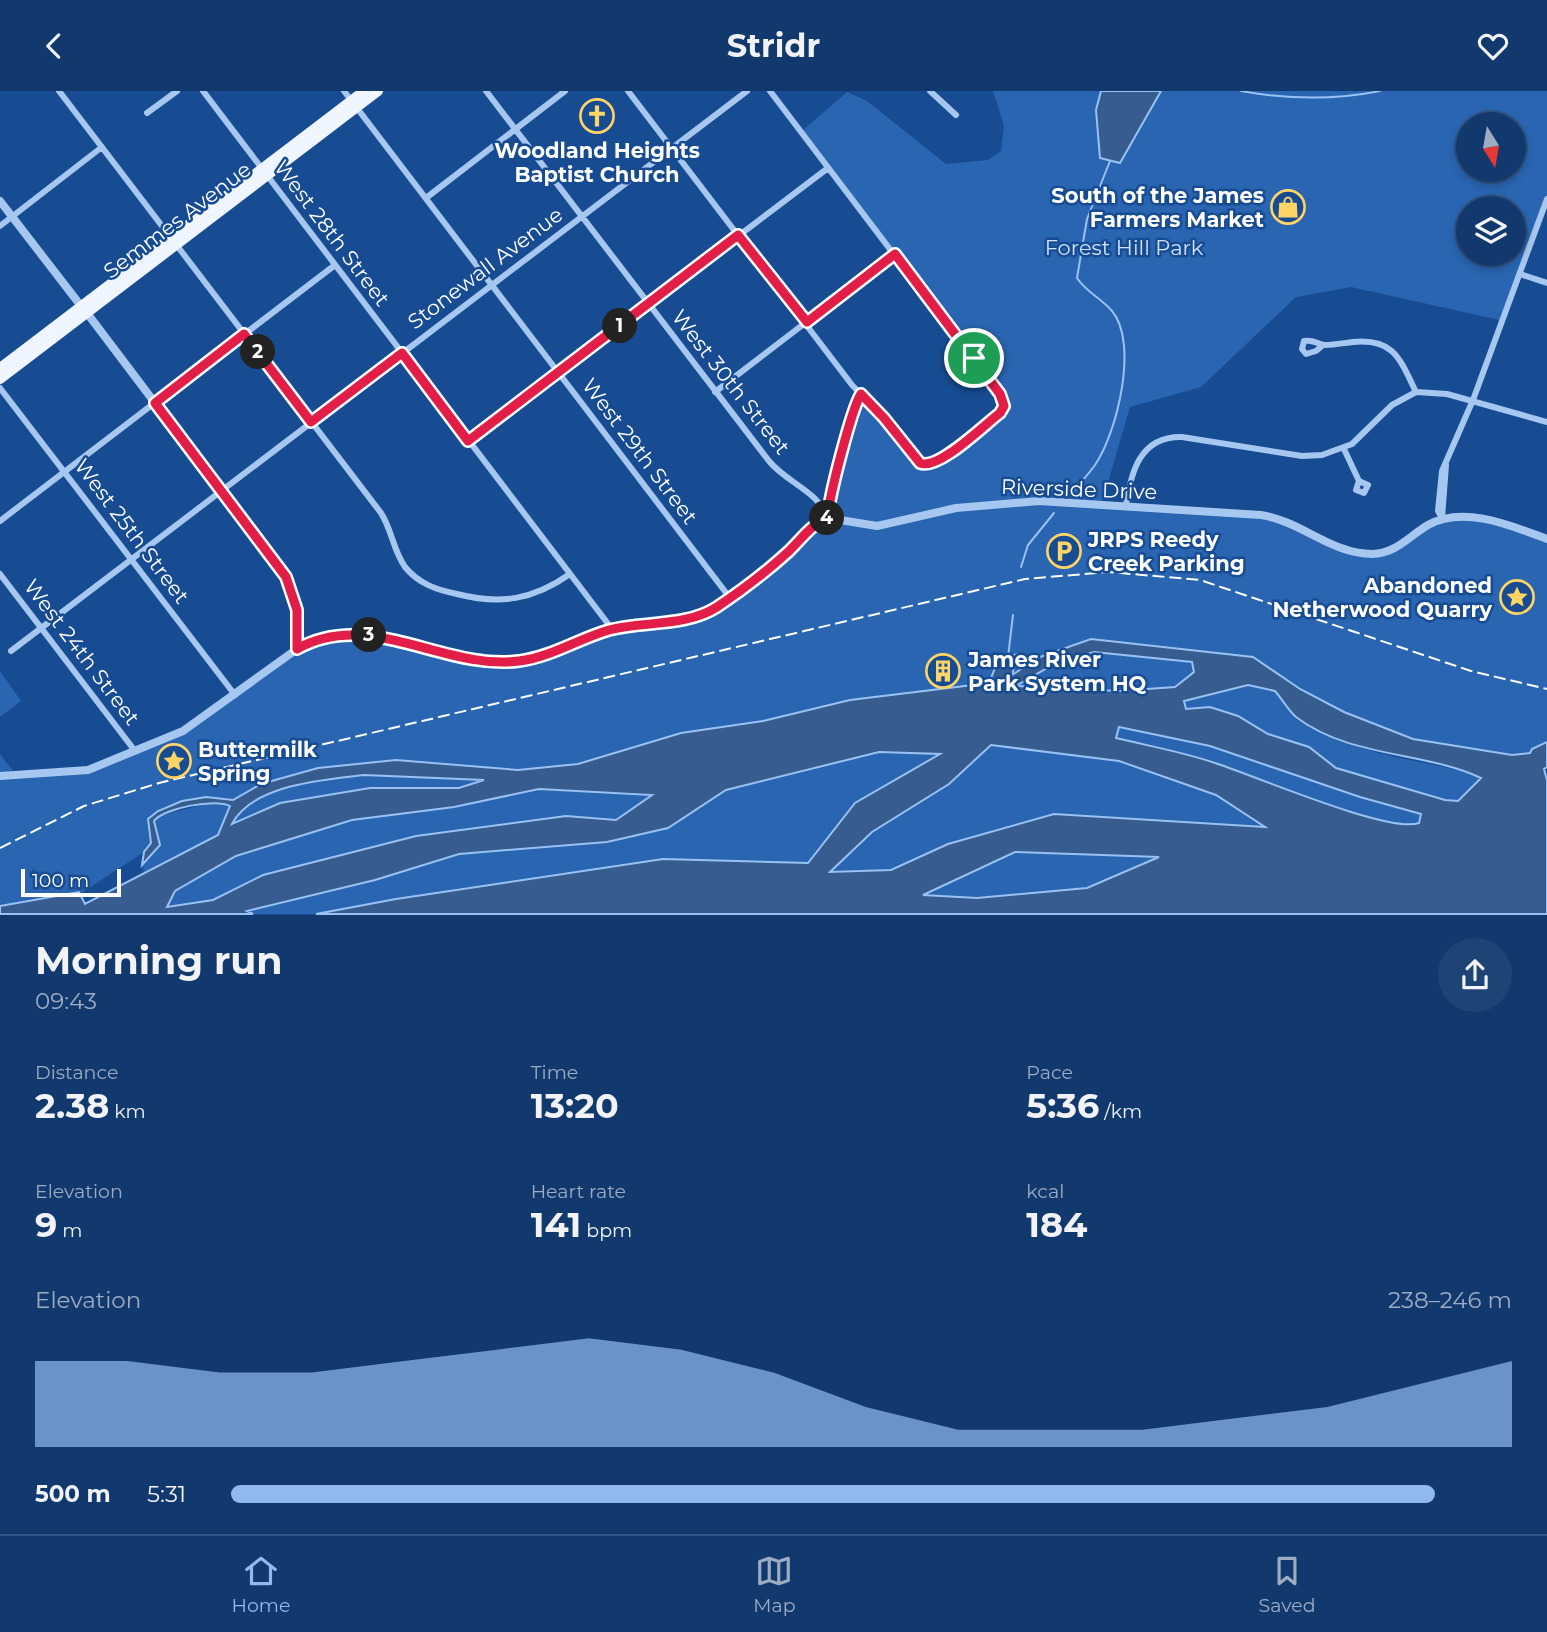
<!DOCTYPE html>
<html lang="en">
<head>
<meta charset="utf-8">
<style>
	body { margin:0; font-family:Montserrat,sans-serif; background:#1e4476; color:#f1f3f6; height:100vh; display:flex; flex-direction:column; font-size:26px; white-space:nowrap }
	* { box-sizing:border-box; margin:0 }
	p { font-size:23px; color:#9cacc2 }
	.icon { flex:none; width:38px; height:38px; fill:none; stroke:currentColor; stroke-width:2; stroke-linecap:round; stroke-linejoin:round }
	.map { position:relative; height:824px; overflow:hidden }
	.sheet { display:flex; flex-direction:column; background:#11396e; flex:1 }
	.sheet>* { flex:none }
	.needle { width:46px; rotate:169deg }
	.tools { position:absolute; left:1456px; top:21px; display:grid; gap:14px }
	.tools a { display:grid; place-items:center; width:70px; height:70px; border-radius:50%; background:#11396e; box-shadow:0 4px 10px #0003,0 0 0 2px #305381; font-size:35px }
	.scale { position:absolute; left:21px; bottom:18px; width:100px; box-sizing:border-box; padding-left:7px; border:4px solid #fff; border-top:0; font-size:19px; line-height:24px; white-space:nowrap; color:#fff; -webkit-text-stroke:5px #174c93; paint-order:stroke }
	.pin { position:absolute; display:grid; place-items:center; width:60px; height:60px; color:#fff; margin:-30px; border:4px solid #fff; border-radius:50%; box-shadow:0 2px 7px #0007 }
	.km { position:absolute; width:35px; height:35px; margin:-18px; border-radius:50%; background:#222; color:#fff; font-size:19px; line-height:35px; text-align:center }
	.round { display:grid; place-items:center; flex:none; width:74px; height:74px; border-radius:37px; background:#1e4476 }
	.summary { display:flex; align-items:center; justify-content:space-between; height:119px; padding:0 35px }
	h1 { font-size:38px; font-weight:700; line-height:52px }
	.figures { display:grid; grid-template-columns:repeat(3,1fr); gap:10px; height:119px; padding:7px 35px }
	.figures div { display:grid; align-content:center }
	.figures b { font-size:35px; font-weight:700 }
	.figures small { font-size:19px; font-weight:400 }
	.figures p { font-size:19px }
	.chart { height:196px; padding:14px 35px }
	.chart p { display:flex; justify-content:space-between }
	.chart svg { width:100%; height:126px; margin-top:7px; fill:#90b9f0; opacity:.7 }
	ul { padding:0 35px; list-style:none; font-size:23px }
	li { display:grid; grid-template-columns:112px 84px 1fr; align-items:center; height:52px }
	li i { height:18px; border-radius:9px; background:#90b9f0 }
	header { display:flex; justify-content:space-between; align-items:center; height:91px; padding:0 35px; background:#11396e; font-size:32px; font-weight:700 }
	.menu { display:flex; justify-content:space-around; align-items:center; height:98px; border-top:2px solid #305381; background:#11396e; font-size:19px; color:#9cacc2 }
	.menu a { display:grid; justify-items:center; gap:4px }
	.menu .current { color:#90b9f0 }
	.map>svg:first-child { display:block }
</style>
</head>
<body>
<header><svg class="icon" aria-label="back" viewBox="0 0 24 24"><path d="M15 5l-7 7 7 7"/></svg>Stridr<svg class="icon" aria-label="heart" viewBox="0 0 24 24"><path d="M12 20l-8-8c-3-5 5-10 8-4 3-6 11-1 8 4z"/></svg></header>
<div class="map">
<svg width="1547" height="824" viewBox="0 0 1547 824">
	<rect width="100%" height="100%" fill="#174c93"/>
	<path fill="#2965b1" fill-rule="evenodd" d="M993,0H1547V108L1504,230L1351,196L1296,206L1201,296L1130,316L1102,412L1276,427L1334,455L1384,461L1427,434L1462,425L1547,448V651L1532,658L1530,662L1512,664L1414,648L1344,621L1300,598L1253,566L1091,548L1040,566L1011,585L1018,563L1008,566L989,592L850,609L763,630L681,642L578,673L518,679L396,669L318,677L261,693L232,709L226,707L158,720L148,741L152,752L144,761L80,803L85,812L144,781L142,774L158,746L154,730L158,725L210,712L230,715L218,744L145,781L150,824L0,823V663L16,684L69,682L183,640L304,554L352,543L482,569L521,570L594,544L707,521L828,427L851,328L861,303L920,372L929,374L1001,321L1004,312L802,40L847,1L867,10L946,73L988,69L1001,60L1004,35ZM1468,33H1514V79H1468ZM1468,117H1514V163H1468Z
		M1094,561L1192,571L1194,581L1175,596L1119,600L1015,595L1056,572Z
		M0,580L21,610L0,626Z
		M1248,594L1275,600C1282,608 1288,619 1296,626C1347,665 1422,667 1482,686L1458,710L1445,709L1336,677L1309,657L1268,643L1238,625L1210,616L1186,618L1184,610Z
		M1118,636L1210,655L1360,706L1421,723L1419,732C1386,743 1254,685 1215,672C1183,661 1148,655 1115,647Z
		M990,654L1119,670L1216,704L1266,736L1224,735L948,753L891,779L829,781L872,741L949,693Z
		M879,661L942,662L855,712L808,772L663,768L396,808L316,823H253L246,820L375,789L459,763L607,751L668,737L726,699Z
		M364,684L487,689L459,697H370L280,712L231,733C255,691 320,689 364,684Z
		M539,698L653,703L616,729L566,725L416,745L263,784L213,809L166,817L174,800L236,765L352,729L454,716Z
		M1015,761L1161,766L1087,797L977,807L922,805Z"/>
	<path fill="#365c90" stroke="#99c2f3" stroke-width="2" fill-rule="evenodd" d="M1101,0H1161L1120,72L1100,67L1096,19Z
		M1091,548L1253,566L1300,598L1344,621L1413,648L1512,664L1530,662L1532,658L1547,651V676L1544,678L1547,689V823H316L396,808L663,768L808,772L855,712L940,663L879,661L726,699L668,737L607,751L459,763L375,789L247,820L253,823H0V815L79,801L85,813L218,744L230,715C216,707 164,717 154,730L160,754L142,774L144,761L151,752L148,728L158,720L182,710L206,706L233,709L261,693L318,677L396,669L518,679L578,673L681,642L763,630L850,609L989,592L999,567L1018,563L1012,584L1040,566ZM1094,561L1192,571L1194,581L1175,596L1119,600L1016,595L1056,572ZM1248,594L1275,600C1282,608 1288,619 1296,626C1350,667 1423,660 1481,687L1458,710L1445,709L1336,677L1309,656L1268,643L1238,625L1210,616L1186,618L1184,610ZM1119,636L1210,655L1360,706L1421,723L1419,732C1389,743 1253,684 1215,672C1183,661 1149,655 1116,647ZM991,654L1119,670L1216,704L1265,736L1054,723L948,753L891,779L830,781L872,741L949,693ZM364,684L484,689L459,697H370L280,712L232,733C253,693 324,689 364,684ZM539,698L652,704L616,729L566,725L416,745L263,784L213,809L167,816L175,800L236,765L352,729L454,716ZM1015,761L1159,766L1087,797L977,807L923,804Z"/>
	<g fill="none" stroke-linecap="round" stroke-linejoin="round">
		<path stroke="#99c2f3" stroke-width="2" d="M1241,0C1286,8 1335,9 1380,0
			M1071,403C1079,393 1088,384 1095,374C1117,342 1139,252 1112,220C1101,207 1086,201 1077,187L1087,128L1110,70
			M1021,476L1028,454L1054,422
			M1008,566L1013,524"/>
		<path stroke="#a6c7f0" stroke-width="6" d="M59,0L381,422C392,439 393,459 405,476C419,493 437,499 457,503C500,514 533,509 570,483
			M203,0L612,538
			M344,0L730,507
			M486,0L769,370C787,392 818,400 828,427
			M628,0L852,294L884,327L920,372L929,374L939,370L1002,320V306L770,0
			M930,0L956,24
			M147,22L177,0
			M426,107L565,0
			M0,135L102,56
			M1520,183L1547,192
			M1323,254L1316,260L1306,263L1302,258L1304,250C1313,248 1317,253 1325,254C1334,254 1344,252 1353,251C1394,247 1400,268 1416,301
			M0,297L235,604
			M715,301L895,163
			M468,350L828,77
			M1344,358L1359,390L1368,394L1364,402L1356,399L1359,390
			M1126,414C1131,381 1140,345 1182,346L1302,365L1322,364L1352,353L1392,314L1416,301L1447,303L1547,331
			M828,422L852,320L861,303
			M1442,427L1438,420L1442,380L1473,309L1547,108
			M1442,427L1446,374
			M0,430L335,174
			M0,483L135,660
			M11,560L747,0"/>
		<path stroke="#a6c7f0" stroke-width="8" d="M0,110L81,215
			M87,222L282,480L296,511L297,558
			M0,685L88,679L183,640L297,558L326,546L373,545L482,569L511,571L545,565L612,538L700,524L730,507L828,427L877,435L956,417L1039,410L1261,424C1301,430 1331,463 1372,463C1397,462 1409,445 1428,434C1464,414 1512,435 1547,448"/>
		<path stroke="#f0f6ff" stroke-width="10" d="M0,277L364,0
			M0,288L378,0"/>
		<path stroke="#fff" stroke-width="2" stroke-dasharray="12 5" stroke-linecap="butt" d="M0,757L84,715L159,692L1025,488L1109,481L1200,489L1471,580L1547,598"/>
	</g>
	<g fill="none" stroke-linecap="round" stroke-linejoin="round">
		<g stroke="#fff" stroke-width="14">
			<path id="route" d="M738,144L807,231L895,163L1000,303L1004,315L1000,322C984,334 938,380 920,372L884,327L861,303C852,317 828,408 828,427C811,433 801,449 788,461C766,481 741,500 717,516C686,536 643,530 609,539C578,548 551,566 519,570C444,580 370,517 297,558V519L286,486L155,312L244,243L311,331L402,262L468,350Z"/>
		</g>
		<use href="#route" stroke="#e11d48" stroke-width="9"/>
	</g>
	<defs>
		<g id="church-ring" transform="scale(1.75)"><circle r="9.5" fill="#174c93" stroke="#ffd466" stroke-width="1.5"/><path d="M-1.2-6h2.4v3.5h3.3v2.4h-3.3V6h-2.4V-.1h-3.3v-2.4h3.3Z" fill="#ffd466"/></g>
		<g id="shop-ring" transform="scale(1.75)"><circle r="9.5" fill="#174c93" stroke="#ffd466" stroke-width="1.5"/><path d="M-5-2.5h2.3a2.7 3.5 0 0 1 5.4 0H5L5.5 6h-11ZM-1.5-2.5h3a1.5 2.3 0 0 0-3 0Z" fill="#ffd466"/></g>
		<g id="parking-ring" transform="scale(1.75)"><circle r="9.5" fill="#174c93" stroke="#ffd466" stroke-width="1.5"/><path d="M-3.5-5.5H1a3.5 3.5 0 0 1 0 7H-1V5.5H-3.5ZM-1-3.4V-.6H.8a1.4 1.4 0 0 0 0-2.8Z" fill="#ffd466"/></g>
		<g id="sight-ring" transform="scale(1.75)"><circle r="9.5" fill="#174c93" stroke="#ffd466" stroke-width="1.5"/><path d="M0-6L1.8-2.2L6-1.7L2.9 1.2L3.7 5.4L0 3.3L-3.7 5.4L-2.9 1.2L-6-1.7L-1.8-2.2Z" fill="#ffd466"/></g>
		<g id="building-ring" transform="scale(1.75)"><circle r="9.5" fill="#174c93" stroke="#ffd466" stroke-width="1.5"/><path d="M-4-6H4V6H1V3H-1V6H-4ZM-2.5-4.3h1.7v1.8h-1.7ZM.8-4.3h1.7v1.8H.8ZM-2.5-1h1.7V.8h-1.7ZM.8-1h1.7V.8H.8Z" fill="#ffd466"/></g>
	</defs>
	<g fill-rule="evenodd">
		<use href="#church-ring" x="597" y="25"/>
		<use href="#shop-ring" x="1288" y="116"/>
		<use href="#parking-ring" x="1064" y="460"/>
		<use href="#sight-ring" x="1517" y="506"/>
		<use href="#building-ring" x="943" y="580"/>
		<use href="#sight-ring" x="174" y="670"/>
	</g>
	<g text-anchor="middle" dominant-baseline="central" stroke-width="5" stroke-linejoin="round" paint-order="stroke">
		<g font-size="21" font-weight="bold" fill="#fff" stroke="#174c93" text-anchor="start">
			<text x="597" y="59" text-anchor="middle">Woodland Heights<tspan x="597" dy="24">Baptist Church</tspan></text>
			<text x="1264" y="104" text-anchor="end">South of the James<tspan x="1264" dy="24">Farmers Market</tspan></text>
			<text x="1088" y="448">JRPS Reedy<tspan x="1088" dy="24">Creek Parking</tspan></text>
			<text x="1492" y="494" text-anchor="end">Abandoned<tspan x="1492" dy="24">Netherwood Quarry</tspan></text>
			<text x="968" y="568">James River<tspan x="968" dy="24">Park System HQ</tspan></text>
			<text x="198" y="658">Buttermilk<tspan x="198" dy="24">Spring</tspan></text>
		</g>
		<g font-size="21" fill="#fff" stroke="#174c93">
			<text transform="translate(177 129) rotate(-37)">Semmes Avenue</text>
			<text transform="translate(332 142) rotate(53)">West 28th Street</text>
			<text transform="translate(485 177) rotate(-37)">Stonewall Avenue</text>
			<text transform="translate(731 291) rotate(52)">West 30th Street</text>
			<text transform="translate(640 360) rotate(53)">West 29th Street</text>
			<text transform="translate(1079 398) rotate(2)">Riverside Drive</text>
			<text transform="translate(132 440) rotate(53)">West 25th Street</text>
			<text transform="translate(82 561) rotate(53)">West 24th Street</text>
		</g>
		<g font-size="21" fill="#cde2fb" stroke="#174c93">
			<text x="1124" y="156">Forest Hill Park</text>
		</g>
	</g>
</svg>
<div class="tools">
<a><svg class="needle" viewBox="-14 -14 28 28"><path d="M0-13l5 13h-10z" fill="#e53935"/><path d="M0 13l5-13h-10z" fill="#9cacc2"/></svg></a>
<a><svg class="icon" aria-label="layers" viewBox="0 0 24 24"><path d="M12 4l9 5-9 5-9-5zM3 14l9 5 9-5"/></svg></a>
</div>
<div class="scale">100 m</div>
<div class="pin" style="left:974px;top:267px;background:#1e9e55"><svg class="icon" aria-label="arrive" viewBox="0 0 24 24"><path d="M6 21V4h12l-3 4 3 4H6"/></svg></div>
<b class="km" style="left:620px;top:235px">1</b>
<b class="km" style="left:258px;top:261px">2</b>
<b class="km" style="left:369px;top:544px">3</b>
<b class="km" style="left:827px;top:427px">4</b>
</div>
<section class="sheet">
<div class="summary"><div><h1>Morning run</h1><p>09:43</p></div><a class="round"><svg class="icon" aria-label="share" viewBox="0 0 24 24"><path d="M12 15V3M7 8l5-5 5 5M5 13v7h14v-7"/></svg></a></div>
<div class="figures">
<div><p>Distance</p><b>2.38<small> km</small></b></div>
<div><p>Time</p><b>13:20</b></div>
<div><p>Pace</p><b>5:36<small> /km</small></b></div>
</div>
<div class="figures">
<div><p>Elevation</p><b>9<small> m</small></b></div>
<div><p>Heart rate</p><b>141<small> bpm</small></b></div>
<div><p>kcal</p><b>184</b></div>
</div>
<div class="chart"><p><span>Elevation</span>238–246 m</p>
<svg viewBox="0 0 160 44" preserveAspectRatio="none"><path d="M0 44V14L10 14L20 18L30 18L40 14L50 10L60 6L70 10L80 18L90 30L100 38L110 38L120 38L130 34L140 30L150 22L160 14V44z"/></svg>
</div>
<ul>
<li><b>500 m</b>5:31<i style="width:94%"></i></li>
</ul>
</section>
<nav class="menu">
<a class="current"><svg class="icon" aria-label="home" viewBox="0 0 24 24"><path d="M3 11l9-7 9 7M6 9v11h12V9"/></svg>Home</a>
<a><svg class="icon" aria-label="map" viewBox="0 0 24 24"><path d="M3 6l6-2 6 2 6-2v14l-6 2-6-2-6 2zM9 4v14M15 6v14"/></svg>Map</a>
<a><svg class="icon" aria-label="saved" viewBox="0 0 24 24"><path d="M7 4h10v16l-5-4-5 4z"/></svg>Saved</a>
</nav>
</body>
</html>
